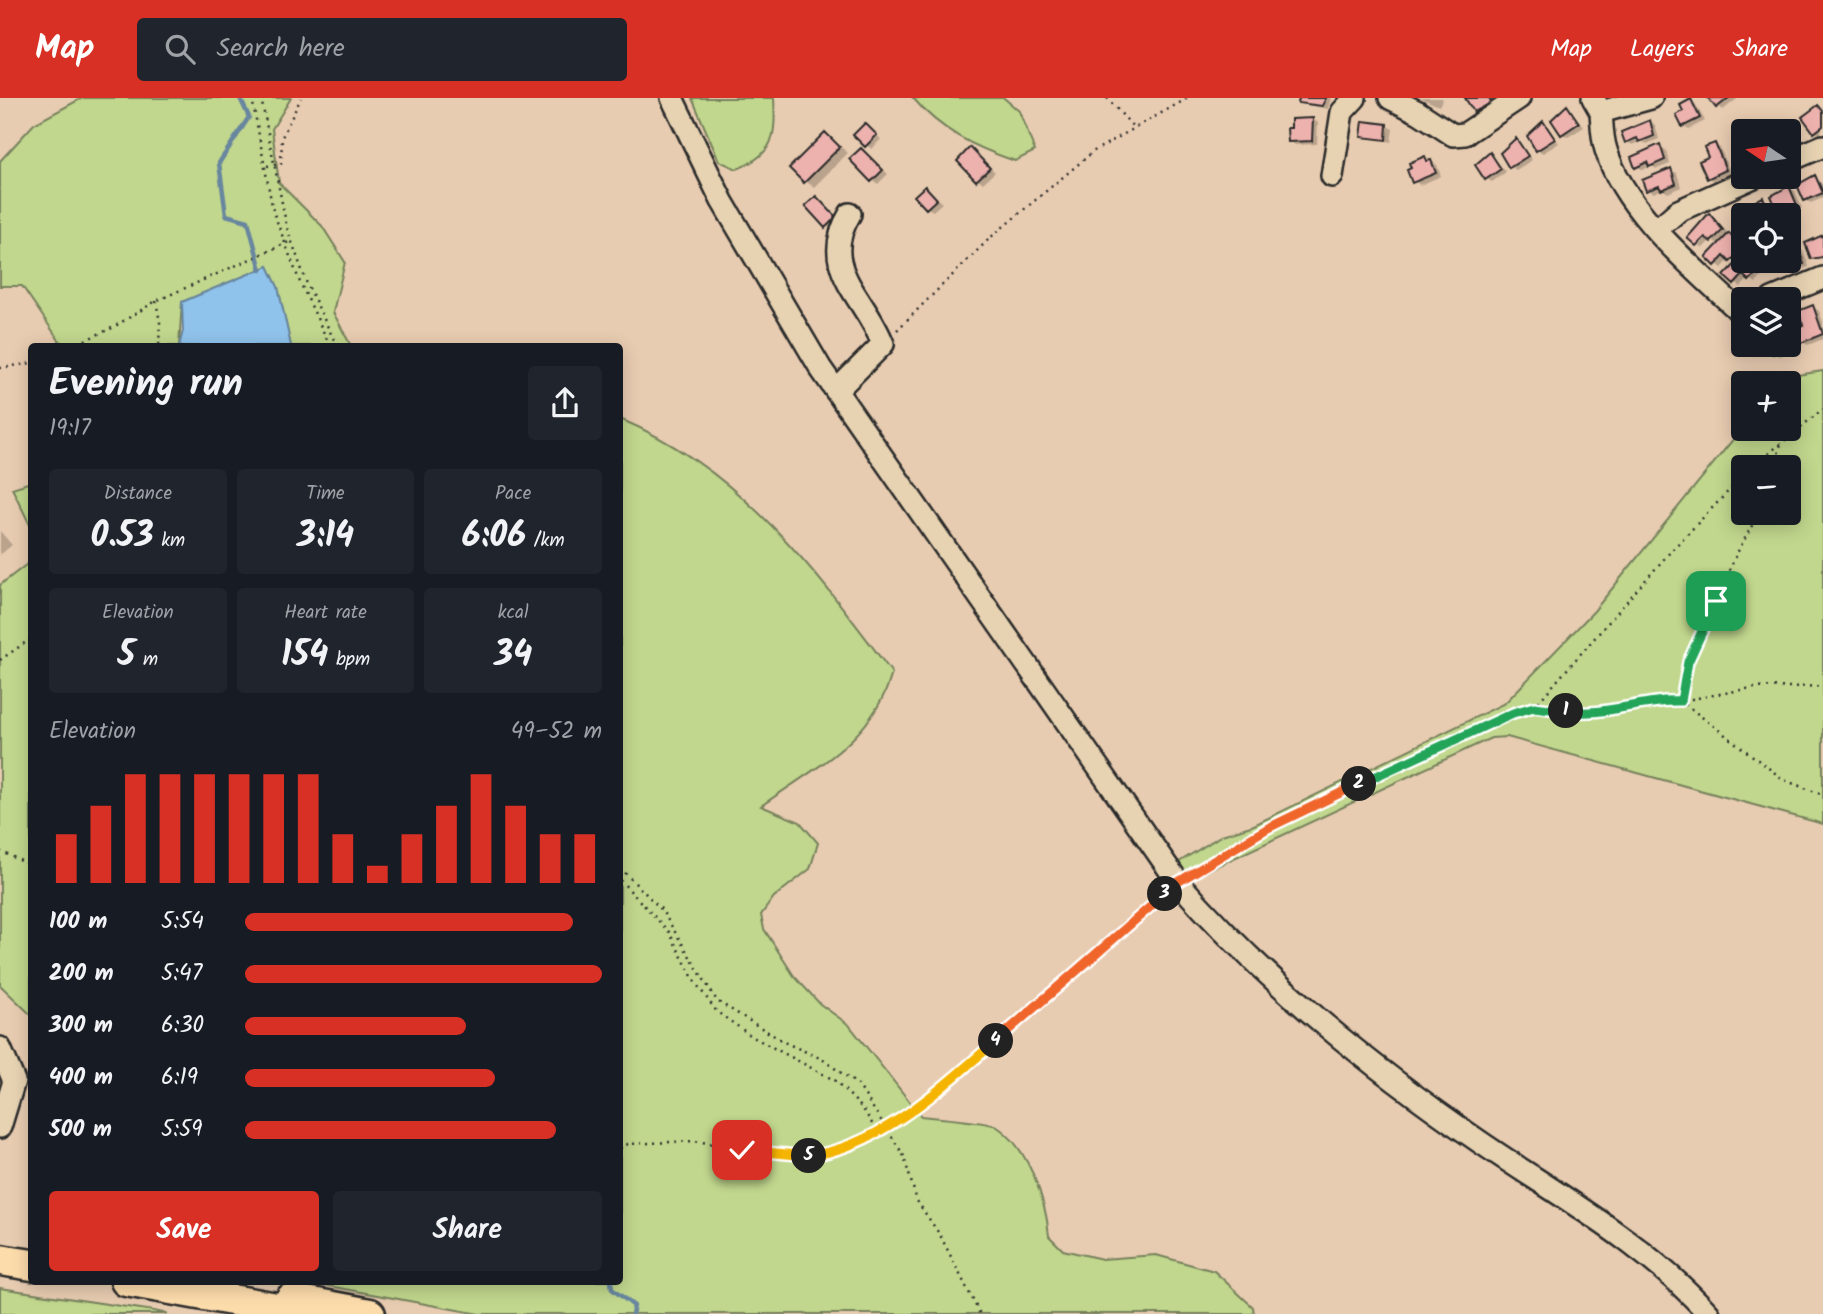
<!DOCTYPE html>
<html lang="en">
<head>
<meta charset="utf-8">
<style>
	body { margin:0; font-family:Kalam,sans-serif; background:#20242c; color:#f1f3f6; height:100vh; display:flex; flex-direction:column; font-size:26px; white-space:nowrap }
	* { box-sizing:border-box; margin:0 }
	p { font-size:23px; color:#9ea1a6 }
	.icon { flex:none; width:38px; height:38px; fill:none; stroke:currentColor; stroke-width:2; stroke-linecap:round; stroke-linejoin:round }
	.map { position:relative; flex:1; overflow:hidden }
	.drawer { position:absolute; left:28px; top:245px; width:595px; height:942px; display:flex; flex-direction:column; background:#171b24; border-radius:7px; box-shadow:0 4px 18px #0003 }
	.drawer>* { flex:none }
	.needle { width:46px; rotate:283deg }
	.controls { position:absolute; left:1731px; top:21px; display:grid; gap:14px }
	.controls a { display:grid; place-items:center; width:70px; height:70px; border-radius:7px; background:#171b24; box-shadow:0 4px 18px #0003; font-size:35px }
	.pin { position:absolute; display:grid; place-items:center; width:60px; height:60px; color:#fff; margin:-30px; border-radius:14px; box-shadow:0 4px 10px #0006 }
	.km { position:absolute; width:35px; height:35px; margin:-18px; border-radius:50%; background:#222; color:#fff; font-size:19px; line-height:35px; text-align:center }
	.round { display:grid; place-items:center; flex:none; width:74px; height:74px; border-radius:7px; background:#20242c }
	.summary { display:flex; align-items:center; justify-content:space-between; height:119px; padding:0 21px }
	h1 { font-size:38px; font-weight:800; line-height:52px }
	.metrics { display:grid; grid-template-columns:repeat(3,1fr); gap:10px; height:119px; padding:7px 21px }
	.metrics div { display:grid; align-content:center; border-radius:7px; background:#20242c; text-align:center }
	.metrics b { font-size:35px; font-weight:800 }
	.metrics small { font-size:19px; font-weight:400 }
	.metrics p { font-size:19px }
	.chart { height:196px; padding:14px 21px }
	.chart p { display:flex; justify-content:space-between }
	.chart svg { width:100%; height:126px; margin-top:7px; stroke:#d93025; stroke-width:6 }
	.primary-button { display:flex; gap:14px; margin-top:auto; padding:14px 21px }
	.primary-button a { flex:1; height:80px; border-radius:7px; background:#d93025; color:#fff; font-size:28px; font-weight:800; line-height:80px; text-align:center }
	.primary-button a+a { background:#20242c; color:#f1f3f6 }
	ul { padding:0 21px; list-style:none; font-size:23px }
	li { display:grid; grid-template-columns:112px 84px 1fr; align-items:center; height:52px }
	li i { height:18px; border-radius:9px; background:#d93025 }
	header { display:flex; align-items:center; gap:42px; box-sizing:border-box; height:98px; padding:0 35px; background:#d93025; color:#fff }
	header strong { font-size:33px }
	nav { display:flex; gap:38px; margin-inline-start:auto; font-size:24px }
	.search { width:490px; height:63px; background:#20242c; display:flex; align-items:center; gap:18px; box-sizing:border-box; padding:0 24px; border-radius:7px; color:#9ea1a6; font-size:26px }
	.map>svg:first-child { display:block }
</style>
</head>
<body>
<header>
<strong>Map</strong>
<div class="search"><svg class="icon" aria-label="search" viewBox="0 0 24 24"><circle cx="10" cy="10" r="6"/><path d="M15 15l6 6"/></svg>Search here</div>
<nav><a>Map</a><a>Layers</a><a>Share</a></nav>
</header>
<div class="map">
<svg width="1823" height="1216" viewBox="0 0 1823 1216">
	<rect width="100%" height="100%" fill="#e8ccb1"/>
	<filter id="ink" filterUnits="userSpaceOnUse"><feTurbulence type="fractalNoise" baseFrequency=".0143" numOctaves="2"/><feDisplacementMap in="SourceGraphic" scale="14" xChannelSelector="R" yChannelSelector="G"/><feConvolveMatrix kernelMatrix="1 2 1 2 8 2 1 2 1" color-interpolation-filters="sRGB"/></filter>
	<g filter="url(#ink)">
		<path fill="#c1d78d" stroke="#76815c" stroke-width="2" fill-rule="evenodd" d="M82,0H291L272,31L279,85L322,128L345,164L333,214L351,248H291L278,189L268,168L182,204L179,248H63L22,188H0V63L34,26Z
			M692,0H774C776,38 775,56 737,71L719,63Z
			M913,0H1004L1019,13L1035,53L1015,63C974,49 941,33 913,0Z
			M1823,273V726L1507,639L1491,640L1187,782L1176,766L1222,737L1254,727L1505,605L1594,513L1743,329L1788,331V285H1784L1791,278ZM1743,369H1788V415H1743Z
			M620,321C739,370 817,474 892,575C873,643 814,670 761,708L800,724L818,745L810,771L774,799L761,817L764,831L794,878L820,906L849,927L921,1018C932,1019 989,1024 996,1028C1028,1048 1046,1102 1049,1138L1063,1152L1102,1161L1156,1157L1214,1173L1253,1209L1254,1216H479L302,1183H620Z
			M31,384H32L31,429L12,390Z
			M31,463V917L0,887V487Z
			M0,1190L154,1213L168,1216H0Z"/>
		<path fill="#90c3ec" stroke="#68869f" stroke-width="2" d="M268,168L278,189L291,248H179L183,233L182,204Z"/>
		<path fill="#0003" d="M1301,0H1331L1328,11L1306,7L1300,4Z
			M1421,0H1443L1439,8Z
			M1467,0H1492L1497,8L1481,16Z
			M1710,0H1736L1737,1L1723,12Z
			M1691,3L1696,7L1705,23L1689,31L1683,28Z
			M1568,9L1584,29L1568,39L1562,36Z
			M1818,9L1823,12L1821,37L1815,34Z
			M1313,21L1318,25L1317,46L1295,47L1289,43Z
			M1650,23L1655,27L1659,41L1647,46L1641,43L1633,47L1627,44Z
			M1790,24L1796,28L1803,43L1788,49V33L1773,31Z
			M1543,25L1559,45L1543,55L1537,52Z
			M865,28L881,41L872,51L866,47Z
			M1387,28L1393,31L1391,44L1363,38Z
			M825,36L848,55L814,89L805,83Z
			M1516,42L1532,62L1516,72L1510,68Z
			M1714,47L1720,50L1731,76L1714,83L1708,79Z
			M1660,48L1666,52L1670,66L1657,71L1651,68L1643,72L1637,68Z
			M862,52L888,76L878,86L872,82Z
			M971,52L995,74L983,85L959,63Z
			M1491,56L1506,74L1492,84L1486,80Z
			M1425,60L1437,67L1441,78L1420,87L1414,83Z
			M1671,72L1677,75L1681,89L1668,95L1662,91L1654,95L1648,92Z
			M1815,79L1823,87V100L1811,105L1805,102Z
			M925,90L942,105L933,113L927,110Z
			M1789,90L1795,93L1802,110L1785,117L1779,113Z
			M816,100L841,123L832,132L827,128Z
			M1763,101L1769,104L1774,117H1751L1748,110Z
			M1710,117L1743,150V163H1757L1761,167L1766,174L1756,185L1749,180L1741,189L1735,185L1738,166L1730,161L1722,170L1708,159L1720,147L1711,142L1703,150L1689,139Z
			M1797,149L1803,153L1809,169L1792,173L1783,163H1788Z
			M1813,209L1819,213L1823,224V241L1808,247L1802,244Z
			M1788,225L1799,250L1780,258L1774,255L1771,247H1788Z
			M0,433L12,447L0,457Z"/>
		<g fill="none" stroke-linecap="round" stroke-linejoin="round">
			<path stroke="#68869f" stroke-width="4.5" d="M240,0L249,19L219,65L226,117L248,123L261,172
				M611,1183L612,1191L634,1208L632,1216"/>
		</g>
		<path fill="#eeb2ae" stroke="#2b2b2b" stroke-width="2" d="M1299,0H1326L1322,8L1298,5Z
			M1465,0H1489L1492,5L1474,14Z
			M1708,0H1729L1716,10Z
			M1691,1L1700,20L1682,29L1676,17L1683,13L1680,7Z
			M1567,7L1579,25L1561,37L1551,22Z
			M1818,7L1823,13V28L1814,35L1802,19Z
			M1313,20L1312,43L1288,44L1287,30H1291V21Z
			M1650,22L1654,38L1639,44L1637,40L1625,45L1621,34Z
			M1791,22L1798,40L1788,44V33H1772L1771,30Z
			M1363,23L1387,26L1386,42L1361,39Z
			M1543,23L1555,41L1536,53L1527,38Z
			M865,25L877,37L865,49L853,37Z
			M825,34L840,49L804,85L789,70Z
			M1516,40L1528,58L1509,70L1500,55Z
			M1743,44V65L1742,66L1735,48Z
			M1715,45L1726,72L1707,81L1699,63L1708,59L1704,49Z
			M1660,46L1665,62L1649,69L1647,64L1635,70L1631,59Z
			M970,49L990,70L976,83L957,63Z
			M861,50L883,72L871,84L849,61Z
			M1490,54L1501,71L1485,82L1475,67Z
			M1425,58L1427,63L1431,62L1436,75L1412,85L1407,72L1411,70L1409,65Z
			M1671,70L1676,86L1661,92L1659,88L1646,93L1642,82Z
			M1815,77L1823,95L1804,103L1797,87Z
			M925,88L937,101L926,111L914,98Z
			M1789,88L1797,107L1778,114L1771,98Z
			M816,98L836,119L825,130L805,108Z
			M1763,99L1771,117H1749L1745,109Z
			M1709,115L1723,132L1711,144L1705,139L1696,148L1687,140Z
			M1729,135L1742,151L1730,164L1724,158L1715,168L1706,159Z
			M1823,137V159L1811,161L1805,145Z
			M1797,147L1804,166L1784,171L1781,163H1788V151Z
			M1743,158V163H1756L1761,170L1749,183L1743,177L1734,187L1724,178Z
			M1813,207L1823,236L1801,245L1795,230L1803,227L1798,213Z
			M1788,232L1794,247L1773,256L1769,247H1788Z"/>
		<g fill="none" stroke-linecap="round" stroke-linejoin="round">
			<g stroke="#2b2b2b" stroke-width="26">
				<path id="minor" d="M672,0L722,103L821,271L1178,784C1267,885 1369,968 1480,1044C1559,1098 1644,1144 1709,1216
					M1390,0L1418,14L1453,37L1465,36L1519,0
					M1593,0L1601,14L1651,0
					M1601,14C1602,26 1602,40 1606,52C1625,114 1694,170 1740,214L1743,213
					M1788,63L1823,48
					M1332,78L1342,14L1355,0
					M1656,132L1678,113L1754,79
					M1772,201L1823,180
					M836,293L883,246C865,198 817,170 850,116
					M0,950L14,983L0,1029"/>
			</g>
			<g stroke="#2b2b2b" stroke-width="35">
				<path id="highway" d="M0,1162L32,1167
					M126,1183L310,1216
					M291,1201L370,1216"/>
			</g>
			<path stroke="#2b2b2b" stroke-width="2.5" stroke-dasharray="2 5" stroke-linecap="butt" d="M252,0L273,113L299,182L330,248
				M261,0L287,130L307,186L337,248
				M1107,0L1135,31
				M267,68L281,66L282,39L301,0
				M156,203L160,224L159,248
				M897,232L990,140L1094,53L1188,0
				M72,248L112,230L156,203L291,143
				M0,270L32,265
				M1752,369L1823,311
				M1775,369L1781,345
				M1759,415L1737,455L1688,564L1681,603L1784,682L1823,697
				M0,562L32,540
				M1534,609L1671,453L1743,378
				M0,753L32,768
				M620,770L661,811L717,903L786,945L822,961L858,987L903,1056L917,1103L940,1137L980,1216
				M1193,775L1268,730L1429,653L1534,609L1596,615L1655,601L1681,603L1752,590L1823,588
				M620,782L669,834L695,884L717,914L753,939L836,983L863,1011L876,1032
				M620,1050L628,1046L695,1043L800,1060L838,1054L918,1010L1165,795"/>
			<use href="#minor" stroke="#e7d3b2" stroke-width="21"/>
			<use href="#highway" stroke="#fddcac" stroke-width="30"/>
		</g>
	</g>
	<g fill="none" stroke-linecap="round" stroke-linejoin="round" filter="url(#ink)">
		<g stroke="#fff" stroke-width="14">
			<path id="split-1" d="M1566,613C1605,619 1641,601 1681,603L1688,564L1716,503"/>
		</g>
		<g stroke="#fff" stroke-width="14">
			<path id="split-2" d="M1359,686L1513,615L1534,609L1566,613"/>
		</g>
		<g stroke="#fff" stroke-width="14">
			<path id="split-3" d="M1165,796L1178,784L1268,730L1359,686"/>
		</g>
		<g stroke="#fff" stroke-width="14">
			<path id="split-4" d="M996,943L1165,796"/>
		</g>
		<g stroke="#fff" stroke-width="14">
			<path id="split-5" d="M809,1058C882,1048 942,989 996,943"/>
		</g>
		<g stroke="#fff" stroke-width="14">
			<path id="split-6" d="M742,1052L809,1058"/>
		</g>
		<use href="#split-1" stroke="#22a559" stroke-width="9"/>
		<use href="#split-2" stroke="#22a559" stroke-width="9"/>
		<use href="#split-3" stroke="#f0652b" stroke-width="9"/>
		<use href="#split-4" stroke="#f0652b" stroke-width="9"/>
		<use href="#split-5" stroke="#f5b400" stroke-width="9"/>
		<use href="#split-6" stroke="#f5b400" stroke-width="9"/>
	</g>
</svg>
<div class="controls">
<a><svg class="needle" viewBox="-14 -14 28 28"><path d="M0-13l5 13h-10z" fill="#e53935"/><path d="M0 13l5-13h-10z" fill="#9ea1a6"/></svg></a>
<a><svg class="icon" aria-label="locate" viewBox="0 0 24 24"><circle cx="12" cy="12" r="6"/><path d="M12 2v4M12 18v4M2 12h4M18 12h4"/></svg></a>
<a><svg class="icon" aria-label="layers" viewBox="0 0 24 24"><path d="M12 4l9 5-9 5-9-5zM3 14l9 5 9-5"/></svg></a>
<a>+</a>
<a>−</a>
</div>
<div class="pin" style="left:1716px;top:503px;background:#1e9e55"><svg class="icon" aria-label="arrive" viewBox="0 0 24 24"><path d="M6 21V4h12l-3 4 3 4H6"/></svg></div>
<div class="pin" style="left:742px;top:1052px;background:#d93025"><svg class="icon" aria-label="check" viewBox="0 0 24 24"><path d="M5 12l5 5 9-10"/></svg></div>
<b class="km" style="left:1566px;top:613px">1</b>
<b class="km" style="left:1359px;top:686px">2</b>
<b class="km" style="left:1165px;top:796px">3</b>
<b class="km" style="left:996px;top:943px">4</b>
<b class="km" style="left:809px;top:1058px">5</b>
<section class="drawer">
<div class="summary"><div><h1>Evening run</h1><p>19:17</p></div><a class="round"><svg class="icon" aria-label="share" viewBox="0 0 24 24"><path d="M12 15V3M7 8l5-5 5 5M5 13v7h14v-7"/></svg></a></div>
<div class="metrics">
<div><p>Distance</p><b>0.53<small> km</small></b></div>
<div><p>Time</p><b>3:14</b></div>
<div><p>Pace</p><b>6:06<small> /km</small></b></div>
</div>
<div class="metrics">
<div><p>Elevation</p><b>5<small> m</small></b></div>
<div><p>Heart rate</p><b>154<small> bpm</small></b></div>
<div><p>kcal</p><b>34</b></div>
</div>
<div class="chart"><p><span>Elevation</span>49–52 m</p>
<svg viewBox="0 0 160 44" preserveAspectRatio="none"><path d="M5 44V27M15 44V17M25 44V6M35 44V6M45 44V6M55 44V6M65 44V6M75 44V6M85 44V27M95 44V38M105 44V27M115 44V17M125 44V6M135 44V17M145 44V27M155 44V27"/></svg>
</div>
<ul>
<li><b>100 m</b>5:54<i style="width:92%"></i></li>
<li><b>200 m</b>5:47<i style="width:100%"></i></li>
<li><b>300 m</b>6:30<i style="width:62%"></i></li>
<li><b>400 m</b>6:19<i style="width:70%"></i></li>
<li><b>500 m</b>5:59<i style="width:87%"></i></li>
</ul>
<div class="primary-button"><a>Save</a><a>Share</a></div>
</section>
</div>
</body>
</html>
